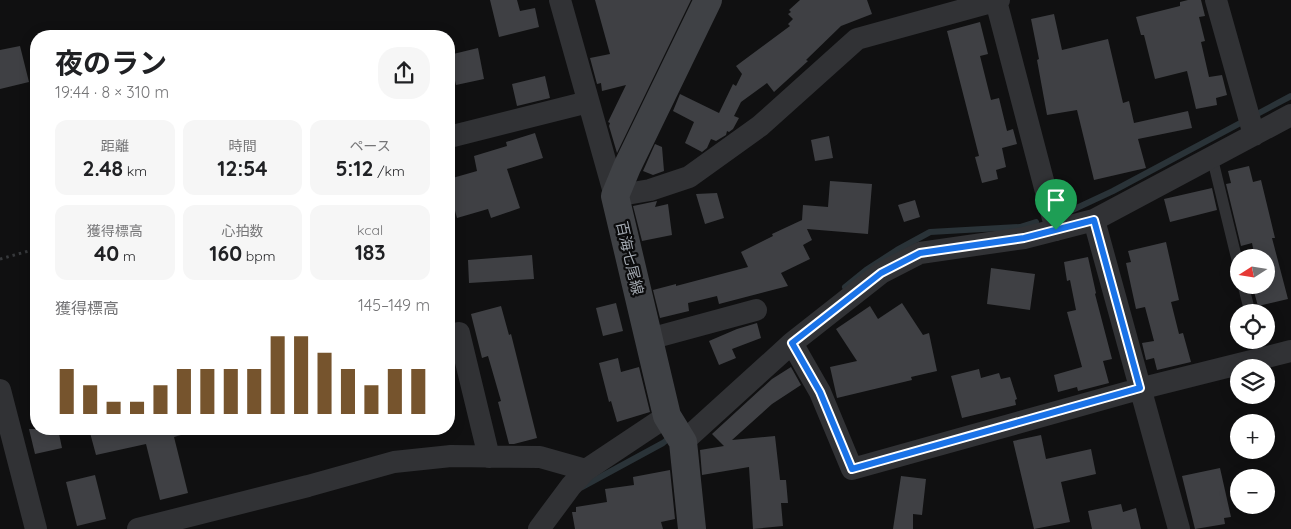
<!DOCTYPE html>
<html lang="ja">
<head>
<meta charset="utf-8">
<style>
	body { margin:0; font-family:Quicksand,"Noto Sans JP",sans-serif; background:#f6f6f6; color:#202124; height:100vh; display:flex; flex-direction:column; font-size:19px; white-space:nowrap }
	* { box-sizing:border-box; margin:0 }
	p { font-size:16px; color:#757577 }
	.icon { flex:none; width:28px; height:28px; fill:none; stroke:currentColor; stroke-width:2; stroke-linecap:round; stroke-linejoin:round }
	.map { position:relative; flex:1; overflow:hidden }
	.sheet { position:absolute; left:30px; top:30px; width:425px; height:405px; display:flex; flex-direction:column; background:#fff; border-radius:20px; box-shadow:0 2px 12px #0003 }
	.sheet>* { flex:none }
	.needle { width:32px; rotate:258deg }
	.fabs { position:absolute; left:1230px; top:249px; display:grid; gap:10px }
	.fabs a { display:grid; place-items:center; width:45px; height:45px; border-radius:50%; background:#fff; box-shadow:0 2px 12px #0003; font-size:25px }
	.pin { position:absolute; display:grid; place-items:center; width:42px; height:42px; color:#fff; margin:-51px -21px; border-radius:50% 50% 50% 0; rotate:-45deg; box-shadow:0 0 5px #0007 }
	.pin .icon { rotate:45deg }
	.round { display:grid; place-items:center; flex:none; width:52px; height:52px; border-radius:20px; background:#f6f6f6 }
	.summary { display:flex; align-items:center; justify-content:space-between; height:85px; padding:0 25px }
	h1 { font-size:28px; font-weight:700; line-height:38px }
	.metrics { display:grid; grid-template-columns:repeat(3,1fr); gap:8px; height:85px; padding:5px 25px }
	.metrics div { display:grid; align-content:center; border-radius:12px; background:#f6f6f6; text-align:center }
	.metrics b { font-size:21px; font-weight:700 }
	.metrics small { font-size:14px; font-weight:400 }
	.metrics p { font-size:14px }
	.chart { height:140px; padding:10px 25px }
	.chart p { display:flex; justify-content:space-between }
	.chart svg { width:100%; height:90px; margin-top:5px; stroke:#76542d; stroke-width:6 }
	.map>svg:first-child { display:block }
</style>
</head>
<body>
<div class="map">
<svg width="1291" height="529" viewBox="0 0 1291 529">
	<rect width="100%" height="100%" fill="#101011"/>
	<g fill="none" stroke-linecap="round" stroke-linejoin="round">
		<path stroke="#2a3338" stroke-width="6" d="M1068,212L1113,191L1291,96
			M845,287L866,270L897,250L930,232L1020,227L1036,222
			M582,487L663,443L673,435"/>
	</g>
	<path fill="#3f4044" d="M490,0H517L520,11L535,8L539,27L499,37Z
		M595,0H691L617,153L609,126L610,123L608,122L626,85L602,91L601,83L597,84L590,58L610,54Z
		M800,0H867L872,14L841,26L806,60L808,61L774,92L767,83L741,102L734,116L739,118L733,129L729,132L727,131L726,135L716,141L711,139L707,148L702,152L685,143L694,122L673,111L680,94L719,113L733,84L736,86L742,74L736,66L790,26L788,24L793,19L788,14L791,12L789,10Z
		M1188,0H1201L1205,16L1199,17L1205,41L1201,42L1209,77L1222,75L1227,95L1216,98L1217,105L1196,109L1187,71L1155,79L1144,35H1141L1136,17L1180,6V2Z
		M1054,14L1062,50L1108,39L1123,103L1129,101L1134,123L1188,111L1192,128L1138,139L1146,168L1094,180L1077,110L1047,115L1037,60L1039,59L1031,19Z
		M980,22L988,54L980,56L991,100L999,98L1007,131L1013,129L1017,144L1002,148L1006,167L996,170L998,179L982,183L975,157L979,156L947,31Z
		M20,46L29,82L0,89V50Z
		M478,48L484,79L456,85L449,55Z
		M545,76L550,98L517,106L512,84Z
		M535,133L543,158L507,169L520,208L491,218L488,209L457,218L449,189V179L477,171L474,156L507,146L506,142Z
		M829,136L833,158L815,161L811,140Z
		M655,144L662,147L664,171L653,175L643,171Z
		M1249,166L1253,182L1261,180L1275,238H1272L1288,299L1258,306L1252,285H1266V258H1255L1252,243L1241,246L1226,184L1231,183L1228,171Z
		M830,181L872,184L868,234L807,229L812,240L803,245L810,259L781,273L788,286L719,304L717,296L688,303L689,311L660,318L653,290L676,284V286L748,267L741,252L773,236L772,234L802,220L803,205L828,207Z
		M1212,188L1217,210L1170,222L1164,199Z
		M717,193L724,218L705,224L696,194Z
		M915,200L920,217L904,222L898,205Z
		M657,201L655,207L668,204L672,235L642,241L633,206Z
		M1166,242L1179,300L1171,302L1179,334L1183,333L1191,362L1157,370L1154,358L1146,360L1142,343L1154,341L1145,307L1136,309L1126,263L1131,262L1128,251Z
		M532,255L534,279L469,283L468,260Z
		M1088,257L1096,293L1095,294L1112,359L1103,361L1109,383L1078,391L1077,387L1058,392L1054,375L1082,367L1067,312L1076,310L1070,280L1067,281L1064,262Z
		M991,268L1035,274L1030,310L987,304Z
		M616,303L623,331L603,336L596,308Z
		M902,303L923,335L929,333L937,371L911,377L912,380L837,398L830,367L857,361L836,329L870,306L878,319Z
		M501,306L509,335L511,334L537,438L514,444H509L498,402L501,401L488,356L482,358L471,314Z
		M757,323L761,338L732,349L736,358L719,365L709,341L737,329Z
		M618,358L621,372L639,367L650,412L617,422L611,401L609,402L599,363Z
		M791,367L801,385L772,404L732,440L775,436L780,480H786L788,503H781L783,526L753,529L749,467L702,475L700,450L724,446L712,434L772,379Z
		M979,369L981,378L999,373L1001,379L1010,377L1017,399L1015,400L1016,405L962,418L951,376Z
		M29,429H58L62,448L35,454Z
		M89,429H180L181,435L174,437L188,493L160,500L146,444L96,455Z
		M1041,435L1046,459L1091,449L1096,474L1061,482L1070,522L1034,529L1013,441Z
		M1220,468L1231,517L1224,518L1225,524L1195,529L1182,476Z
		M670,470L675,519L661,522L663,529H575L572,512H576V507L607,502L605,489L634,485L633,477Z
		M95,475L106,519L77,526L66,482Z
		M901,476L926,479L922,515L913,514V529H893Z
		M1121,504L1123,512L1136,508L1141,529H1092L1088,511Z"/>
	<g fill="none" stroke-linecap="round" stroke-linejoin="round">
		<path stroke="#37393c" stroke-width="3" stroke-dasharray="2.5 4" stroke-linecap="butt" d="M0,259L36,249"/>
		<path stroke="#313235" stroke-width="11" d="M1212,157L1239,268
			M1243,285L1250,312
			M1256,340L1261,358"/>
		<path stroke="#313235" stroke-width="22" d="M560,0L615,196L650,190L689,177L760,126L857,39L999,0
			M1216,0L1254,135
			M996,1L1056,230
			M449,137L588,102
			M1094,220L1179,529
			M459,333L489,457
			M649,339L756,310
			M792,343L820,392L852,469L1139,389L1291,351
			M0,390L36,529
			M683,442L792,343L881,273L920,253L1024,238L1094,220L1291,115
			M138,529L308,486L394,462L451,456L540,457L586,470
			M539,529L571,486L586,470L667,416"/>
		<path stroke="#3f4145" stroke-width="28" d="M692,529L683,442L667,416L615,196L627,167L708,0"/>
	</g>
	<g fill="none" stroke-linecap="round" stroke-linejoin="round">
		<g stroke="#fff" stroke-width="10">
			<path id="route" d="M1094,220L1140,388L852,469L820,392L792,343L881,273L920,253L1024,238Z"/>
		</g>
		<use href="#route" stroke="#1a73e8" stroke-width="6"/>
	</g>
	<g text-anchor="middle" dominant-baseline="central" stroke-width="4.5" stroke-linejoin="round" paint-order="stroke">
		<g font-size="15" fill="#a2a8b0" stroke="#0b0b0c">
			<text transform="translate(630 258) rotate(77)">百海七尾線</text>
		</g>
	</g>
</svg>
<div class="fabs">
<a><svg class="needle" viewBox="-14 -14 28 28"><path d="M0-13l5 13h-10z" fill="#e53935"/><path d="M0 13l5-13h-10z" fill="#757577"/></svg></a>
<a><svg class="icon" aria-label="locate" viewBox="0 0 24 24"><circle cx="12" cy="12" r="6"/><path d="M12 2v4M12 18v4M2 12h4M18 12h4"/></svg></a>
<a><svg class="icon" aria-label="layers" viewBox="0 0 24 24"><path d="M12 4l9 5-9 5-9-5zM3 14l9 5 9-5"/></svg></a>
<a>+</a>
<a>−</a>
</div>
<div class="pin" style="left:1056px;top:230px;background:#1e9e55"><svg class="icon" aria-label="arrive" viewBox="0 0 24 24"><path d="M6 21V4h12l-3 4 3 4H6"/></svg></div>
<section class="sheet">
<div class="summary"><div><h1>夜のラン</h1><p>19:44 · 8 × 310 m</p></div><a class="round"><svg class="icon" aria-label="share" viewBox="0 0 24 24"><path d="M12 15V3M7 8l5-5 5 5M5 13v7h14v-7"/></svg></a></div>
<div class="metrics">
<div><p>距離</p><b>2.48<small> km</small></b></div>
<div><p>時間</p><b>12:54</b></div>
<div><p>ペース</p><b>5:12<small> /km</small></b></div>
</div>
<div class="metrics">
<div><p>獲得標高</p><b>40<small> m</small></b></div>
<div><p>心拍数</p><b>160<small> bpm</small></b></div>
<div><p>kcal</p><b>183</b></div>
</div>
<div class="chart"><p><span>獲得標高</span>145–149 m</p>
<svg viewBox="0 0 160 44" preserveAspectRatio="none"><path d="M5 44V22M15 44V30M25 44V38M35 44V38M45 44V30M55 44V22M65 44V22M75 44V22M85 44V22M95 44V6M105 44V6M115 44V14M125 44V22M135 44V30M145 44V22M155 44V22"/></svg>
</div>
</section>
</div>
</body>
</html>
